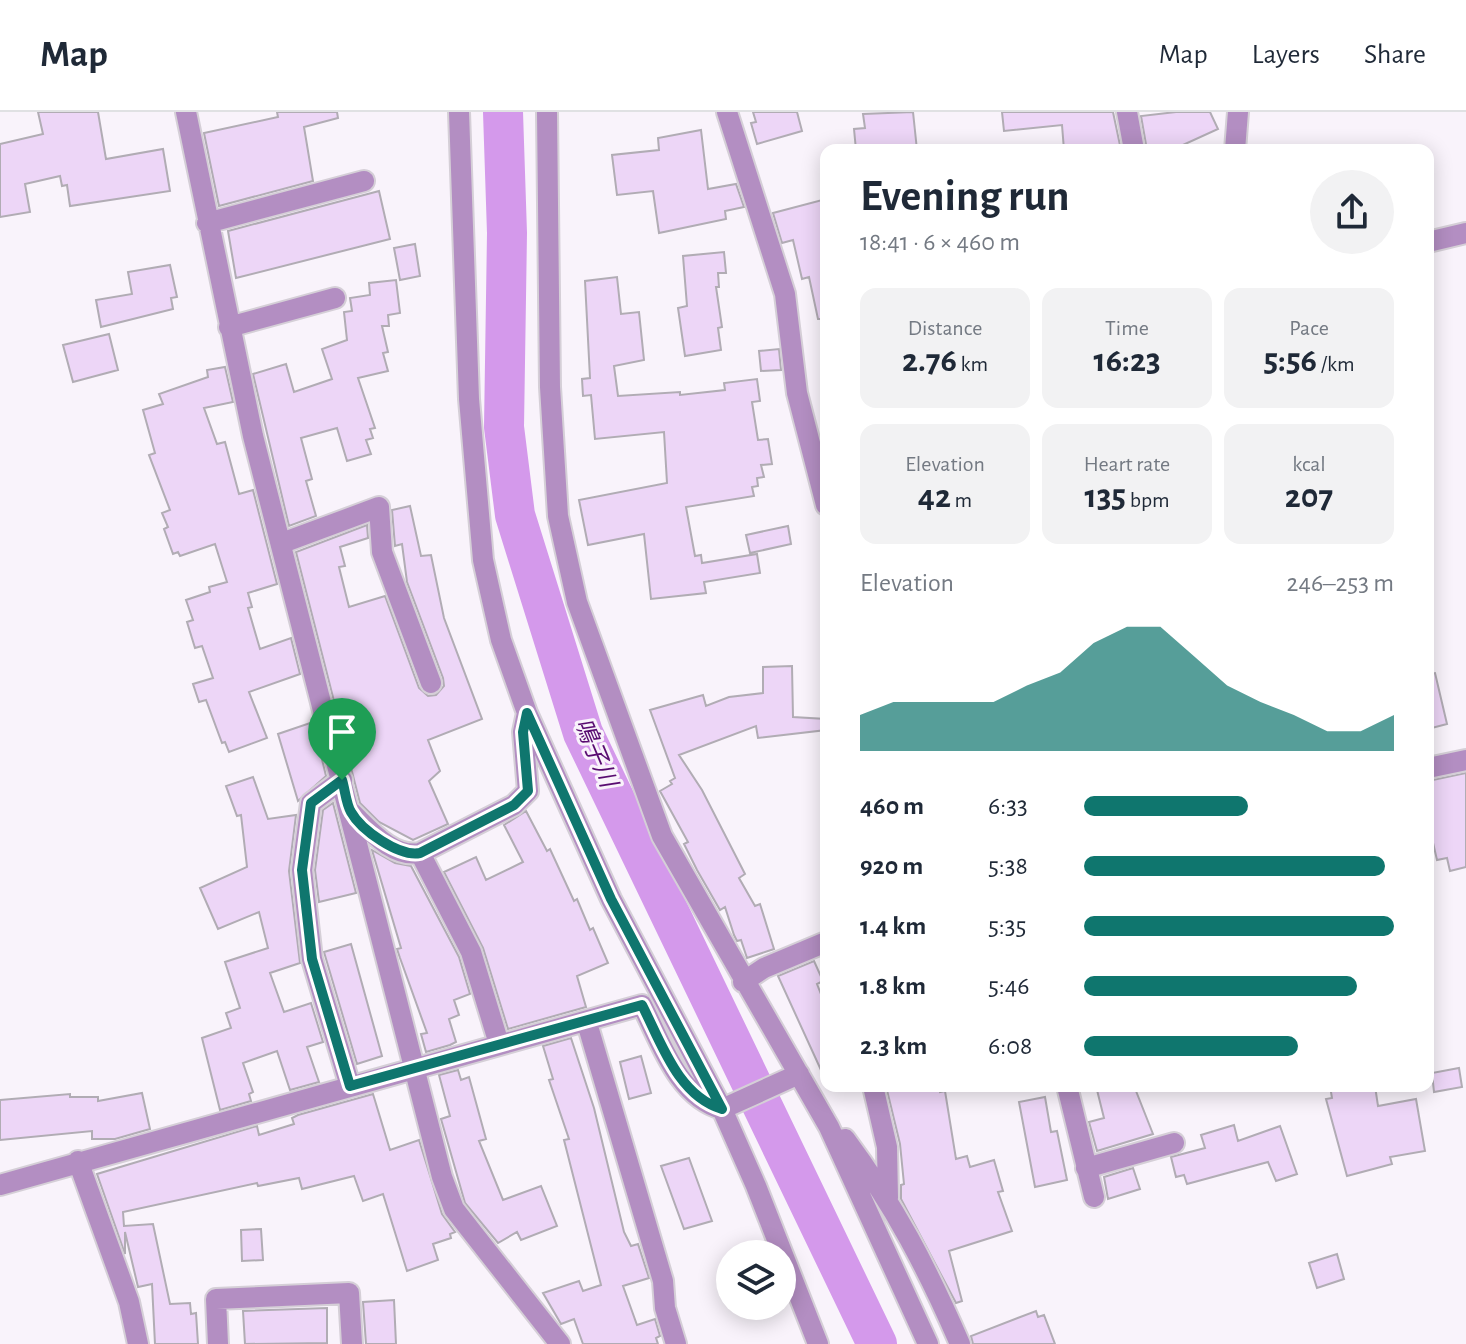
<!DOCTYPE html>
<html lang="en">
<head>
<meta charset="utf-8">
<style>
	body { margin:0; font-family:"Alegreya Sans","Noto Sans JP",sans-serif; background:#f2f2f3; color:#1f2937; height:100vh; display:flex; flex-direction:column; font-size:30px; white-space:nowrap }
	* { box-sizing:border-box; margin:0 }
	p { font-size:26px; color:#747a83 }
	.icon { flex:none; width:44px; height:44px; fill:none; stroke:currentColor; stroke-width:2; stroke-linecap:round; stroke-linejoin:round }
	.map { position:relative; flex:1; overflow:hidden }
	.details { position:absolute; left:820px; top:32px; width:614px; height:948px; display:flex; flex-direction:column; background:#fff; border-radius:16px; box-shadow:0 4px 20px #0003 }
	.details>* { flex:none }
	.buttons { position:absolute; left:716px; top:1128px; display:grid; gap:16px }
	.buttons a { display:grid; place-items:center; width:80px; height:80px; border-radius:50%; background:#fff; box-shadow:0 4px 20px #0003; font-size:40px }
	.pin { position:absolute; display:grid; place-items:center; width:68px; height:68px; color:#fff; margin:-82px -34px; border-radius:50% 50% 50% 0; rotate:-45deg; box-shadow:0 0 8px #0007 }
	.pin .icon { rotate:45deg }
	.round { display:grid; place-items:center; flex:none; width:84px; height:84px; border-radius:42px; background:#f2f2f3 }
	.headline { display:flex; align-items:center; justify-content:space-between; height:136px; padding:0 40px }
	h1 { font-size:44px; font-weight:700; line-height:60px }
	.metrics { display:grid; grid-template-columns:repeat(3,1fr); gap:12px; height:136px; padding:8px 40px }
	.metrics div { display:grid; align-content:center; border-radius:16px; background:#f2f2f3; text-align:center }
	.metrics b { font-size:34px; font-weight:700 }
	.metrics small { font-size:22px; font-weight:400 }
	.metrics p { font-size:22px }
	.chart { height:224px; padding:16px 40px }
	.chart p { display:flex; justify-content:space-between }
	.chart svg { width:100%; height:144px; margin-top:8px; fill:#0f766e; opacity:.7 }
	ul { padding:0 40px; list-style:none; font-size:26px }
	li { display:grid; grid-template-columns:128px 96px 1fr; align-items:center; height:60px }
	li i { height:20px; border-radius:10px; background:#0f766e }
	header { display:flex; align-items:center; gap:48px; box-sizing:border-box; height:112px; padding:0 40px; background:#fff; border-bottom:2px solid #e0e1e3 }
	header strong { font-size:38px }
	nav { display:flex; gap:44px; margin-inline-start:auto; font-size:28px }
	.map>svg:first-child { display:block }
</style>
</head>
<body>
<header>
<strong>Map</strong>
<nav><a>Map</a><a>Layers</a><a>Share</a></nav>
</header>
<div class="map">
<svg width="1466" height="1232" viewBox="0 0 1466 1232">
	<rect width="100%" height="100%" fill="#f9f3fb"/>
	<g fill="none" stroke-linecap="round" stroke-linejoin="round">
		<path stroke="#d499eb" stroke-width="40" d="M503,0L507,121L504,315L515,403L583,621L877,1232"/>
	</g>
	<path fill="#edd6f7" stroke="#b1acb4" stroke-width="2" d="M38,0H98L106,47L163,37L170,79L70,94L67,73L62,74L60,64L25,72L30,100L0,105V32L43,22Z
		M277,0H337L338,6L304,15L313,69L219,94L204,21L278,5Z
		M753,0H797L802,19L757,32L751,11L756,10Z
		M913,0L917,38H856L854,17L865,16L863,2Z
		M1002,0H1113L1121,38H1064L1062,13L1004,19Z
		M1176,0H1210L1218,17L1172,38H1147L1141,4Z
		M701,18L708,77L736,72L744,95L725,99L726,107L659,121L653,79L617,83L612,43L659,38L658,26Z
		M379,79L390,127L236,166L228,119Z
		M826,87V207H818L809,165L802,167L793,128L782,131L773,101Z
		M415,132L420,164L400,168L394,136Z
		M724,140L726,161H718L719,175H716L722,215L718,216L721,238L685,244L678,196L687,194L683,144Z
		M170,153L177,185L171,186L173,197L101,215L96,188L132,182L128,160Z
		M617,165L621,202L639,200L644,248L614,254L618,284L680,280V283L725,278L724,271L757,267L760,289L752,290L758,328L768,327L772,352L761,353L764,365L757,366L758,374L752,375L754,384L686,395L695,444L701,443L702,451L757,442L760,461L704,470L706,481L651,487L644,422L588,433L579,388L667,371L664,320L595,327L591,283L583,284L582,267L590,266L585,169Z
		M396,168L400,201L388,203L389,214H382L388,240L383,241L388,259L358,266L375,316L370,317L373,326L366,328L371,342L347,349L337,316L301,326L312,367L306,369L316,404L289,414L253,262L286,252L294,280L332,267L322,237L347,228L344,200L352,199L350,186L370,183L369,171Z
		M109,222L118,258L73,270L63,233Z
		M779,237L781,258L761,259L759,239Z
		M225,255L233,290L204,296L217,332L225,330L239,382L253,378L277,472L248,481L252,495L248,496L260,537L291,526L300,562L249,580L267,626L229,640L225,630L222,631L206,588L199,590L193,572L213,566L202,534L195,536L187,510L193,508L186,488L210,480L209,475L227,470L215,432L180,444L178,440L173,442L164,417L168,415L162,401L170,398L149,343L155,341L143,298L163,292L159,282L208,265L207,258Z
		M410,394L421,444L431,443L444,506L482,607L428,628L440,659L429,669L448,712L413,728L379,710L360,691L296,440L367,413L368,426L340,435L345,454L339,455L349,495L385,484L419,576L428,584L436,583L444,574L443,566L407,470L402,432L395,434L392,398Z
		M788,414L791,432L750,441L746,423Z
		M792,554L793,605L826,607V618L758,626L756,614L679,643L702,678L745,762L739,766L755,794L760,792L774,837L747,846L741,828L737,829L734,823L725,795L720,798L697,758L684,732L688,730L660,679L672,672L670,669L675,666L650,598L703,583L706,594L729,585L763,581V555Z
		M1435,561L1447,612L1428,617V562Z
		M313,610L326,664L298,689L278,622Z
		M1466,661V755L1450,759L1447,746L1437,748L1428,709V669Z
		M253,665L268,707L296,703L289,759L300,851L270,861L284,900L311,891L323,930L307,935L319,970L290,978L277,939L243,951L253,980L249,982L251,989L220,998L202,926L231,916L226,901L240,896L225,850L268,836L259,800L218,817L200,776L247,755L241,703L237,704L226,674Z
		M333,691L356,781L319,790L315,758L323,698Z
		M526,699L547,739L550,737L574,789L577,787L590,818L593,816L608,851L577,864L586,895L508,917L483,836L444,760L476,745L486,768L523,750L504,713Z
		M372,738L395,751L411,754L459,845L470,882L454,888L459,903L449,907L456,930L450,933L426,940L421,922L427,921L400,846L397,837L401,836Z
		M351,832L382,944L357,952L324,840Z
		M814,849L823,869L817,872L826,895V969L778,864Z
		M571,926L594,996L624,1120L631,1134L638,1132L649,1166L623,1174L637,1213L655,1207L660,1224L656,1226L658,1232H583L574,1207L561,1212L543,1181L579,1169L583,1179L601,1173L564,1028L569,1027L549,968L553,967L543,934Z
		M641,944L651,981L629,987L620,950Z
		M1459,956L1462,975L1434,980L1432,961Z
		M458,958L461,968L469,965L486,1027L479,1029L503,1088L541,1074L557,1114L521,1128L517,1120L498,1131L465,1091L441,1007L450,1004L439,963Z
		M886,974H938L940,980L945,979L956,1047L967,1044L970,1055L994,1048L1003,1079L998,1080L1012,1119L949,1139L962,1189L956,1191L901,1087V1073L904,1072L900,1032Z
		M1096,974H1134L1153,1022L1097,1039L1089,1010L1104,1006Z
		M1330,974H1375L1378,994L1416,987L1425,1039L1390,1045L1392,1052L1347,1064L1326,987L1332,986Z
		M142,981L150,1017L115,1027H92V1019L0,1028V988L70,982V985H98V989Z
		M373,982L390,1038L419,1028L442,1102L455,1120L450,1122L451,1126L433,1132L438,1148L407,1159L383,1082L363,1089L354,1064L302,1077L299,1066L258,1074L257,1071L123,1100L124,1114L153,1112L170,1192L190,1191L191,1202L196,1201L198,1232H155L152,1172L138,1175L125,1120V1142L97,1062L257,1014L259,1023L294,1012L292,1006L298,1003Z
		M1045,985L1051,1020L1057,1019L1067,1068L1035,1075L1019,990Z
		M1234,1013L1238,1029L1280,1014L1297,1062L1276,1069L1268,1050L1187,1072L1184,1063L1176,1065L1171,1045L1205,1036L1201,1023Z
		M689,1046L712,1109L684,1117L661,1054Z
		M1133,1056L1140,1077L1108,1087L1104,1065Z
		M261,1117L263,1148L242,1149L241,1118Z
		M1337,1142L1344,1167L1317,1176L1309,1151Z
		M394,1188L396,1232H366L363,1190Z
		M327,1196V1231L245,1232L243,1199Z
		M1036,1199L1038,1205L1044,1203L1055,1232H973L971,1224Z"/>
	<g fill="none" stroke-linecap="round" stroke-linejoin="round">
		<g stroke="#d5cfd7" stroke-width="24">
			<path id="street" d="M186,0L253,324L442,1065L454,1097L560,1232
				M459,0L469,287L483,448L501,528L527,601L611,787L722,997L756,1074L818,1232
				M547,0L550,275L558,404L577,490L662,724L829,1015L928,1232
				M727,0L785,182L797,281L826,393
				M1127,0L1134,38
				M1235,38L1238,0
				M207,111L364,69
				M1428,130L1466,121
				M229,215L335,186
				M282,431L379,395L382,440L431,571
				M1428,656L1466,648
				M342,668L311,691L302,758L312,847L350,974
				M351,700C370,718 392,746 420,741
				M743,870L764,856L826,830
				M587,911L663,1169L665,1196L676,1232
				M499,932L471,840L420,741L514,693L528,679L523,620L527,601
				M873,974L887,1035L888,1086
				M1067,974L1094,1085
				M845,1027C895,1094 927,1156 960,1232
				M78,1049L129,1190L138,1232
				M1086,1056L1174,1031
				M0,1073L642,893C661,930 678,985 722,997L799,962
				M218,1232L216,1187L349,1181L352,1232"/>
		</g>
		<use href="#street" stroke="#b38ec2" stroke-width="20"/>
	</g>
	<g fill="none" stroke-linecap="round" stroke-linejoin="round">
		<g stroke="#fff" stroke-width="16">
			<path id="route" d="M527,601L611,787L722,997C678,984 661,930 642,893L350,974L312,847L302,758L311,691L342,668C345,677 346,692 351,700C361,718 399,745 420,741L514,693L528,679L523,620Z"/>
		</g>
		<use href="#route" stroke="#0f766e" stroke-width="10"/>
	</g>
	<g text-anchor="middle" dominant-baseline="central" stroke-width="6" stroke-linejoin="round" paint-order="stroke">
		<g font-size="24" font-style="italic" fill="#590c71" stroke="#f9f3fb">
			<text transform="translate(595 641) rotate(67)">鳴子川</text>
		</g>
	</g>
</svg>
<div class="buttons">
<a><svg class="icon" aria-label="layers" viewBox="0 0 24 24"><path d="M12 4l9 5-9 5-9-5zM3 14l9 5 9-5"/></svg></a>
</div>
<div class="pin" style="left:342px;top:668px;background:#1e9e55"><svg class="icon" aria-label="arrive" viewBox="0 0 24 24"><path d="M6 21V4h12l-3 4 3 4H6"/></svg></div>
<section class="details">
<div class="headline"><div><h1>Evening run</h1><p>18:41 · 6 × 460 m</p></div><a class="round"><svg class="icon" aria-label="share" viewBox="0 0 24 24"><path d="M12 15V3M7 8l5-5 5 5M5 13v7h14v-7"/></svg></a></div>
<div class="metrics">
<div><p>Distance</p><b>2.76<small> km</small></b></div>
<div><p>Time</p><b>16:23</b></div>
<div><p>Pace</p><b>5:56<small> /km</small></b></div>
</div>
<div class="metrics">
<div><p>Elevation</p><b>42<small> m</small></b></div>
<div><p>Heart rate</p><b>135<small> bpm</small></b></div>
<div><p>kcal</p><b>207</b></div>
</div>
<div class="chart"><p><span>Elevation</span>246–253 m</p>
<svg viewBox="0 0 160 44" preserveAspectRatio="none"><path d="M0 44V33L10 29L20 29L30 29L40 29L50 24L60 20L70 11L80 6L90 6L100 15L110 24L120 29L130 33L140 38L150 38L160 33V44z"/></svg>
</div>
<ul>
<li><b>460 m</b>6:33<i style="width:53%"></i></li>
<li><b>920 m</b>5:38<i style="width:97%"></i></li>
<li><b>1.4 km</b>5:35<i style="width:100%"></i></li>
<li><b>1.8 km</b>5:46<i style="width:88%"></i></li>
<li><b>2.3 km</b>6:08<i style="width:69%"></i></li>
</ul>
</section>
</div>
</body>
</html>
